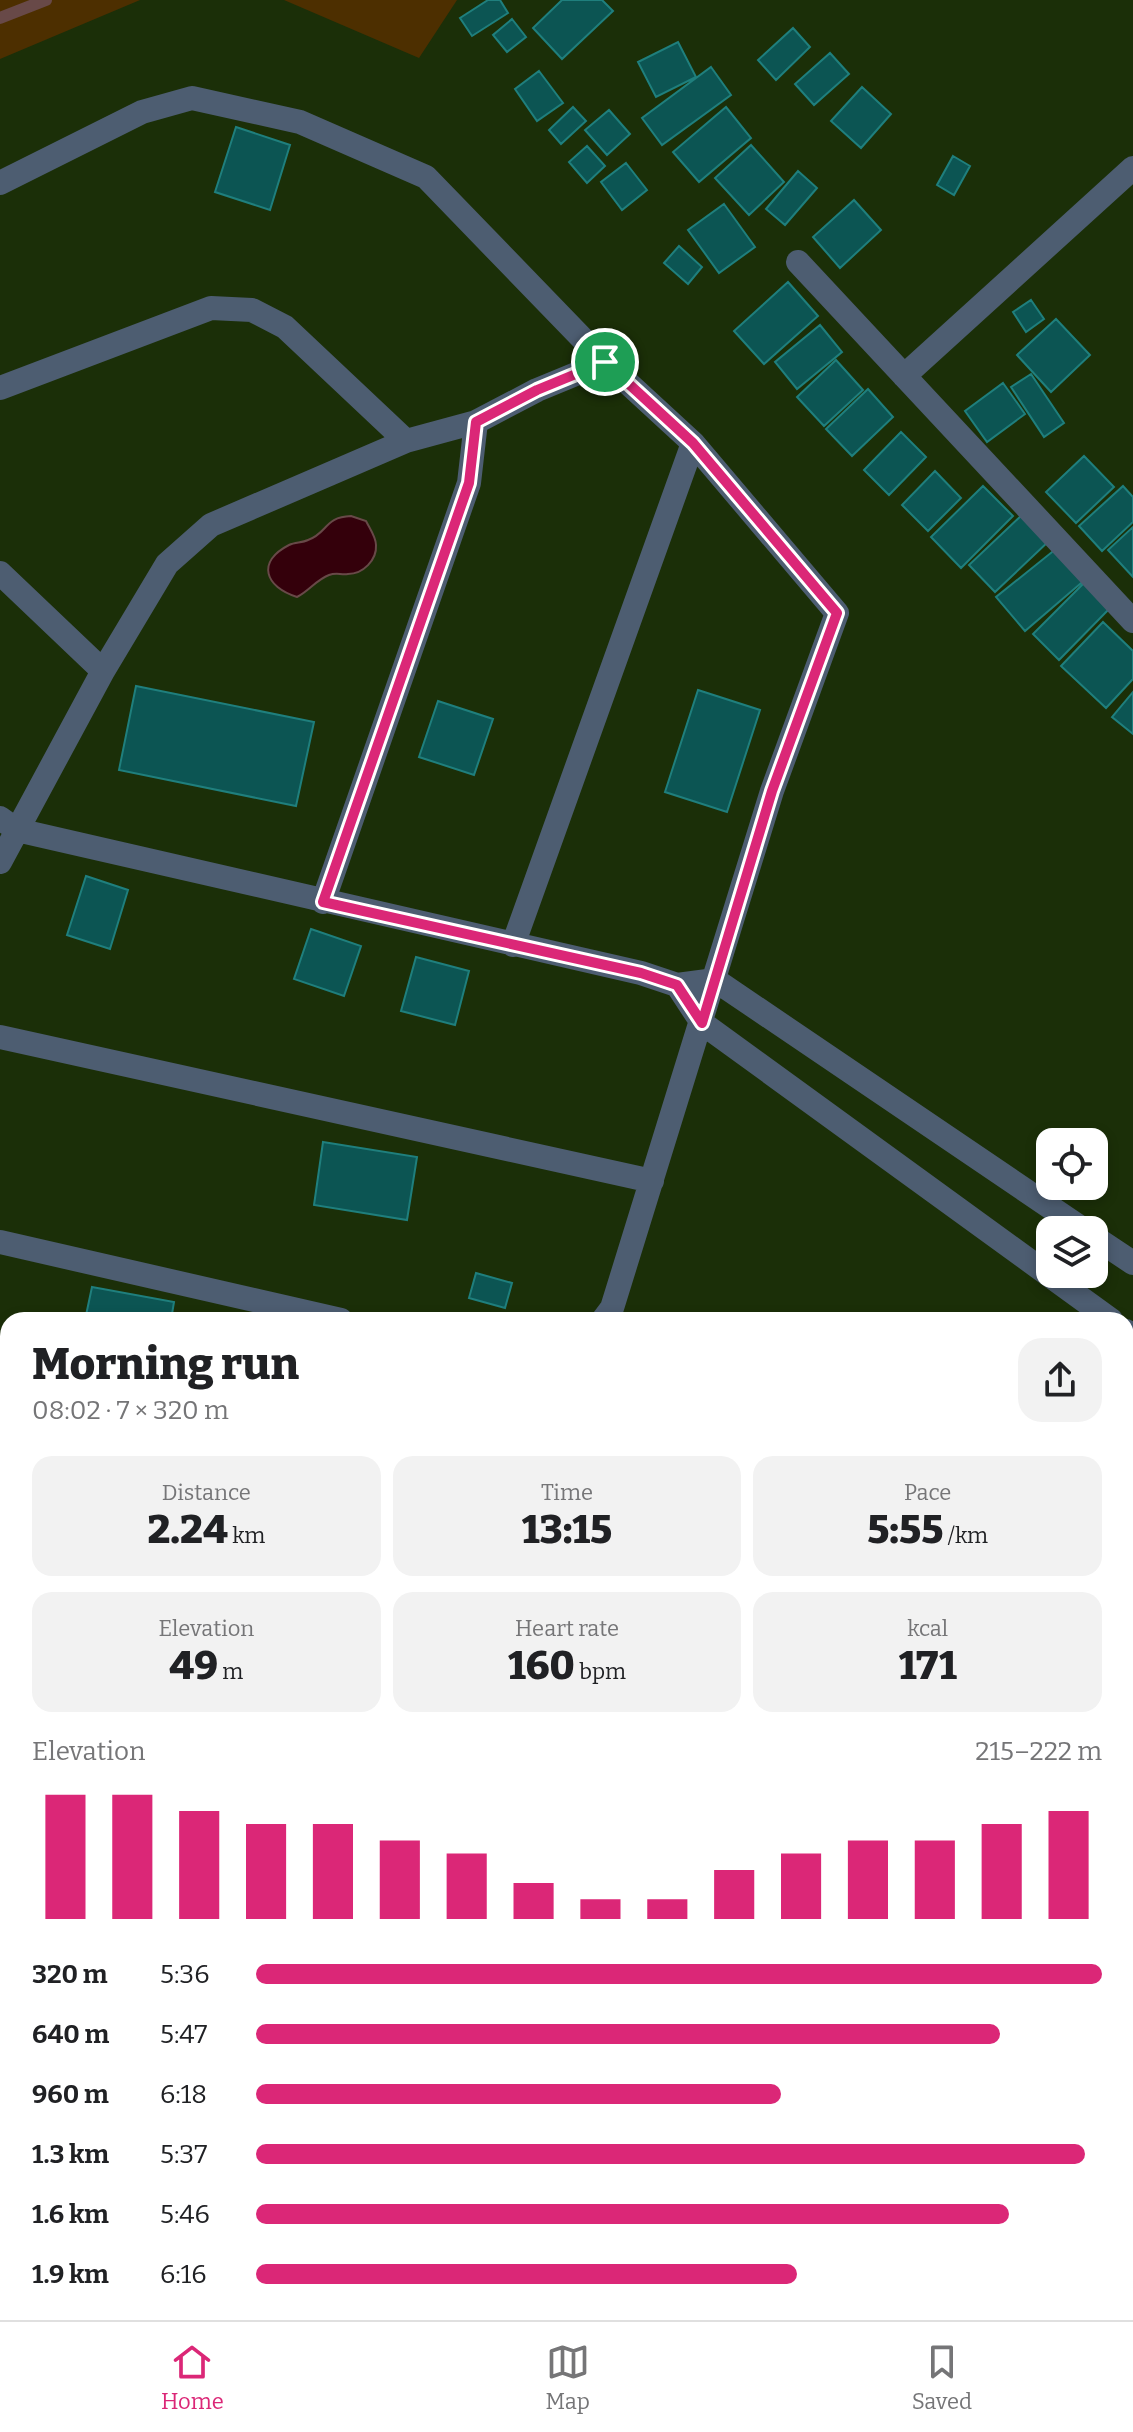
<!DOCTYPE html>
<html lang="en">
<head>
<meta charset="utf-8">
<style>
	body { margin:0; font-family:Bitter,serif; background:#f2f2f2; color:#202124; height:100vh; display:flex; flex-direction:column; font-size:30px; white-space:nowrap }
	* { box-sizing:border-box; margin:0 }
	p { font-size:26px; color:#757577 }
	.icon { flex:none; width:44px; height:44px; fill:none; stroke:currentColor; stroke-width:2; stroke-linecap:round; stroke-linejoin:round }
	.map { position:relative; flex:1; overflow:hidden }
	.sheet { position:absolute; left:0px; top:1312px; width:1134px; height:1008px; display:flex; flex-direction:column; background:#fff; border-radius:24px 24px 0 0; box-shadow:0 4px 12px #0003 }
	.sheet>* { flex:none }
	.fabs { position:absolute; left:1036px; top:1128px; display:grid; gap:16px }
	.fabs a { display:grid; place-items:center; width:72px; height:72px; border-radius:16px; background:#fff; box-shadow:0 4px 12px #0003; font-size:40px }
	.pin { position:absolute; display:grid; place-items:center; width:68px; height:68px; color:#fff; margin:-34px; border:4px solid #fff; border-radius:50%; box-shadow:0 2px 8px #0007 }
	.round { display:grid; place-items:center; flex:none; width:84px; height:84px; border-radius:24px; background:#f2f2f2 }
	.headline { display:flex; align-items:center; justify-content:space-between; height:136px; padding:0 32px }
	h1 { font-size:44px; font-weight:800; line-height:60px }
	.metrics { display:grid; grid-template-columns:repeat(3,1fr); gap:12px; height:136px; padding:8px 32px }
	.metrics div { display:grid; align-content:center; border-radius:20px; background:#f2f2f2; text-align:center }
	.metrics b { font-size:40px; font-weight:800 }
	.metrics small { font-size:22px; font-weight:400 }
	.metrics p { font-size:22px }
	.chart { height:224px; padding:16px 32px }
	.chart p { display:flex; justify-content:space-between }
	.chart svg { width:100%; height:144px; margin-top:8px; stroke:#db2777; stroke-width:6 }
	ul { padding:0 32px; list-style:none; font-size:26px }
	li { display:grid; grid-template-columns:128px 96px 1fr; align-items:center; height:60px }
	li i { height:20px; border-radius:10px; background:#db2777 }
	.tab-bar { display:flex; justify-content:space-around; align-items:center; height:112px; border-top:2px solid #e0e0e0; background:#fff; font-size:22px; color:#757577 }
	.tab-bar a { display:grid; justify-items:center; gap:4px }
	.tab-bar .active { color:#db2777 }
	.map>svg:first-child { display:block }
</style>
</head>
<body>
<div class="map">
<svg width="1133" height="2320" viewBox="0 0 1133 2320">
	<rect width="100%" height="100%" fill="#1b2f08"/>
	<path fill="#4d2f00" d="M0,0H140L0,59Z
		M284,0H457L419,58Z"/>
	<path fill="#34000b" stroke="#684948" stroke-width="2" d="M351,516L366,521C370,529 376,537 376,545C377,560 363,574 348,574C340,575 337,572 329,575C316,580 309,591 297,597C265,587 256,562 289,545C295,542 302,543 308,540C328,533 324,517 351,516Z"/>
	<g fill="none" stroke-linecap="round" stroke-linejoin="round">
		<path stroke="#684948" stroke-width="12" d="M0,18L46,0
			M0,1355L8,1357"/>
	</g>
	<path fill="#0c5553" stroke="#1f7f7d" stroke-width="2" d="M488,0H500L508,13L472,36L460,18Z
		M562,0H602L613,11L562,59L533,28Z
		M512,19L526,37L507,52L493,35Z
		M793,28L810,47L776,80L758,60Z
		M678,42L696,77L656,97L638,62Z
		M830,53L849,74L814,105L795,84Z
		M711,67L731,95L662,145L642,118Z
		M539,71L563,103L537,121L515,89Z
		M862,87L891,114L861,148L831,121Z
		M573,107L586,121L561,144L549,130Z
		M726,107L751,138L699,182L673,152Z
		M609,110L630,134L607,155L585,130Z
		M236,127L290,145L270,210L215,192Z
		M751,145L784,182L749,215L715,178Z
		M587,146L605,166L587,183L569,162Z
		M953,156L970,166L954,195L937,185Z
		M626,163L647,190L622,210L601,182Z
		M798,171L817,188L785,225L766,209Z
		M854,200L881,230L840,268L813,237Z
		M724,204L755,247L719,273L688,230Z
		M679,246L702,267L688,284L664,263Z
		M788,282L818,316L764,364L734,331Z
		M1031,300L1044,319L1026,332L1013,312Z
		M1056,319L1090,355L1051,392L1017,355Z
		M820,325L842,352L797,389L775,362Z
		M836,360L863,390L824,426L797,397Z
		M1031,374L1064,423L1044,437L1011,387Z
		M1003,383L1025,414L987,442L965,411Z
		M868,389L893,417L852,456L826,429Z
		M901,432L926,457L889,495L864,470Z
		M1084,456L1114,487L1076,523L1046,492Z
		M935,471L961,498L928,531L902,505Z
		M983,486L1013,516L961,568L931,537Z
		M1123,486L1133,497V522L1102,551L1079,526Z
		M1024,513L1050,540L995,592L969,565Z
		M1133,527V577L1108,550Z
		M1057,548L1087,578L1025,631L996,597Z
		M1087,580L1113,605L1059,660L1033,634Z
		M1103,622L1133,651V679L1106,708L1061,666Z
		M136,686L314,722L296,806L119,770Z
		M698,690L760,710L727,812L665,792Z
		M1133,692V734L1112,717Z
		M438,701L493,719L474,775L419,757Z
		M86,876L128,890L110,949L67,935Z
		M311,929L361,946L344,996L294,979Z
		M416,957L469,971L455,1025L401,1011Z
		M323,1142L417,1157L407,1220L314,1205Z
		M476,1273L512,1283L505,1308L469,1298Z
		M92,1287L174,1302L171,1320H85Z
		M1133,1810V1874L1126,1869V1821Z
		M419,2312H460L458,2320L418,2319Z
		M651,2312H719L718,2320H651Z"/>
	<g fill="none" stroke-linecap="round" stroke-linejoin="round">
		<path stroke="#4d5d71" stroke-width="24" d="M0,183L142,112L192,98L300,122L426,177L605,362L693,443L837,613L772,791L612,1308L603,1320
			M798,262L1133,621
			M904,376L1133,168
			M0,388L211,308L252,310L285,327L406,441
			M0,573L103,671
			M0,818L17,830L641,973L677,985L715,980L1084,1230
			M0,862L103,671L167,564L211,525L406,441L476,422L537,390L605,362
			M323,902L469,483L476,422
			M513,945L693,443
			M677,985L702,1023L1111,1320
			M0,1037L652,1181
			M1094,1237L1133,1263
			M0,1242L341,1320
			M1126,1331L1133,1336
			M1126,1924L1133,1929
			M0,2120H8
			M0,2300L8,2299
			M148,2312V2320"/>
		<path stroke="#6e91b9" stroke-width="24" d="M1126,1616L1133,1604
			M864,2320L867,2312"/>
	</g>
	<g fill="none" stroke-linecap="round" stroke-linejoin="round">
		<g stroke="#fff" stroke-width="16">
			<path id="route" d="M605,362L693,443L837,613L772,791L702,1023L677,985L641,973L323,902L469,483L476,422L537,390Z"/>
		</g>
		<use href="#route" stroke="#db2777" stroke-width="10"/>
	</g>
</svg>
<div class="fabs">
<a><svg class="icon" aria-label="locate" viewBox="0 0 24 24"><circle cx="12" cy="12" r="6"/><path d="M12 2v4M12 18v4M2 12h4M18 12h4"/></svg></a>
<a><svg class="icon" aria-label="layers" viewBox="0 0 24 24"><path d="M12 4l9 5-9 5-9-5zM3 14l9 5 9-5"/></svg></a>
</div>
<div class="pin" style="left:605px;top:362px;background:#1e9e55"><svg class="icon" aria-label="arrive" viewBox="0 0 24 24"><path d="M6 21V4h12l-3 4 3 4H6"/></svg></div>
<section class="sheet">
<div class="headline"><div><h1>Morning run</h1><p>08:02 · 7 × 320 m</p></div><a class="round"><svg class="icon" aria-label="share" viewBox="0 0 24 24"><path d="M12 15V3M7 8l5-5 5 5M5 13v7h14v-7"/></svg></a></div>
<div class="metrics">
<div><p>Distance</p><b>2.24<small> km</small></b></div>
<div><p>Time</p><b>13:15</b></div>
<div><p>Pace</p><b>5:55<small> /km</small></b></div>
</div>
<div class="metrics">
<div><p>Elevation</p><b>49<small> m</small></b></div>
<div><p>Heart rate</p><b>160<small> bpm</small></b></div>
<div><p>kcal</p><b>171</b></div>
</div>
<div class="chart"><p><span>Elevation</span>215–222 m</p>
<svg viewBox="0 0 160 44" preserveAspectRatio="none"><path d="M5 44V6M15 44V6M25 44V11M35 44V15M45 44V15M55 44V20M65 44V24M75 44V33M85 44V38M95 44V38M105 44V29M115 44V24M125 44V20M135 44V20M145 44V15M155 44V11"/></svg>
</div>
<ul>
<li><b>320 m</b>5:36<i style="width:100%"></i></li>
<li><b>640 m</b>5:47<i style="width:88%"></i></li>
<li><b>960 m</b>6:18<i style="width:62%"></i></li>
<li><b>1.3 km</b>5:37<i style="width:98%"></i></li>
<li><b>1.6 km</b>5:46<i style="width:89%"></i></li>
<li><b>1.9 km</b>6:16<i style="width:64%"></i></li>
</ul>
</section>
</div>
<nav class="tab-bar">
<a class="active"><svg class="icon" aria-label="home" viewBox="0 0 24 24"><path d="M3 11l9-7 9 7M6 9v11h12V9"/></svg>Home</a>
<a><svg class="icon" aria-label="map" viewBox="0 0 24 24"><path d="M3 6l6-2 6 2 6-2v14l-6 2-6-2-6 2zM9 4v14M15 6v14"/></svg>Map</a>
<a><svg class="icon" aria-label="saved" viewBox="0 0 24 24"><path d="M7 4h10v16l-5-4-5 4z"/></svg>Saved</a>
</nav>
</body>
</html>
